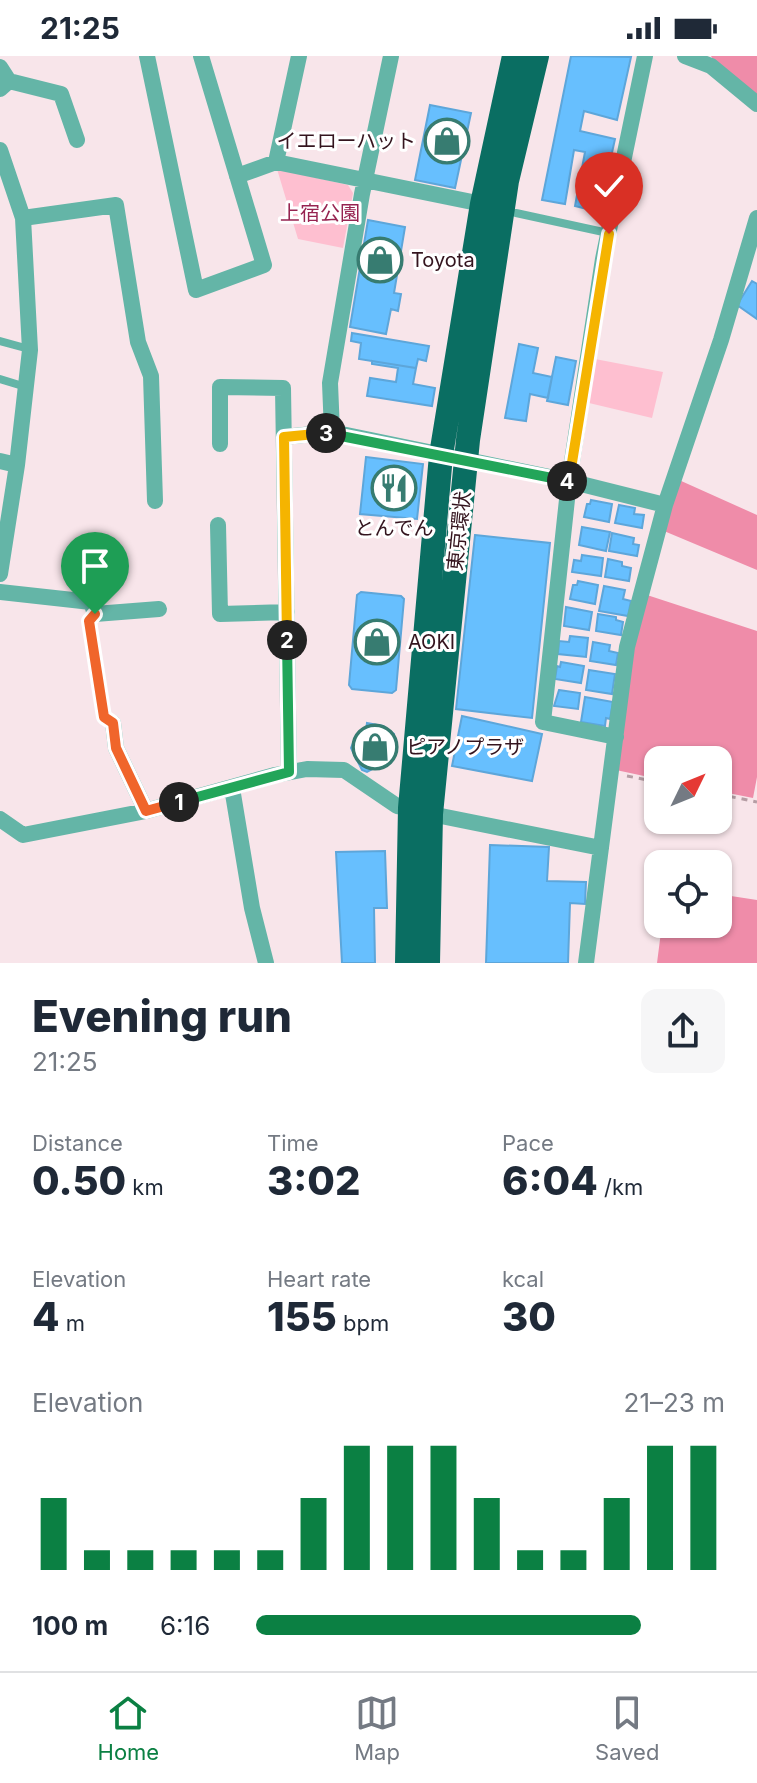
<!DOCTYPE html>
<html lang="en">
<head>
<meta charset="utf-8">
<style>
	body { margin:0; font-family:Inter,"Noto Sans JP",sans-serif; background:#f6f6f7; color:#1f2937; height:100vh; display:flex; flex-direction:column; font-size:30px; white-space:nowrap }
	* { box-sizing:border-box; margin:0 }
	p { font-size:26px; color:#747a83 }
	.icon { flex:none; width:44px; height:44px; fill:none; stroke:currentColor; stroke-width:2; stroke-linecap:round; stroke-linejoin:round }
	.map { position:relative; height:907px; overflow:hidden }
	.drawer { display:flex; flex-direction:column; background:#fff; flex:1 }
	.drawer>* { flex:none }
	.needle { width:52px; rotate:47deg }
	.tools { position:absolute; left:644px; top:690px; display:grid; gap:16px }
	.tools a { display:grid; place-items:center; width:88px; height:88px; border-radius:16px; background:#fff; box-shadow:0 2px 6px #0004; font-size:40px }
	.pin { position:absolute; display:grid; place-items:center; width:68px; height:68px; color:#fff; margin:-82px -34px; border-radius:50% 50% 50% 0; rotate:-45deg; box-shadow:0 0 8px #0007 }
	.pin .icon { rotate:45deg }
	.km { position:absolute; width:40px; height:40px; margin:-20px; border-radius:50%; background:#222; color:#fff; font-size:22px; line-height:40px; text-align:center }
	.round { display:grid; place-items:center; flex:none; width:84px; height:84px; border-radius:16px; background:#f6f6f7 }
	.summary { display:flex; align-items:center; justify-content:space-between; height:136px; padding:0 32px }
	h1 { font-size:44px; font-weight:800; line-height:60px }
	.metrics { display:grid; grid-template-columns:repeat(3,1fr); gap:12px; height:136px; padding:8px 32px }
	.metrics div { display:grid; align-content:center }
	.metrics b { font-size:40px; font-weight:800 }
	.metrics small { font-size:22px; font-weight:400 }
	.metrics p { font-size:22px }
	.chart { height:224px; padding:16px 32px }
	.chart p { display:flex; justify-content:space-between }
	.chart svg { width:100%; height:144px; margin-top:8px; stroke:#0b8043; stroke-width:6 }
	ul { padding:0 32px; list-style:none; font-size:26px }
	li { display:grid; grid-template-columns:128px 96px 1fr; align-items:center; height:60px }
	li i { height:20px; border-radius:10px; background:#0b8043 }
	.status { display:flex; justify-content:space-between; align-items:center; height:56px; padding:0 40px; background:#fff; direction:ltr }
	.status svg { height:22px; fill:currentColor }
	.tab-bar { display:flex; justify-content:space-around; align-items:center; height:112px; border-top:2px solid #e0e1e3; background:#fff; font-size:22px; color:#747a83 }
	.tab-bar a { display:grid; justify-items:center; gap:4px }
	.tab-bar .on { color:#0b8043 }
	.map>svg:first-child { display:block }
</style>
</head>
<body>
<div class="status"><b>21:25</b><svg viewBox="0 0 49 12"><path d="M0 12V9h3v3zM5 12V6h3v6zM10 12V3h3v9zM15 12V0h3v12zM26 1h20v11H26zM47 4h2v5h-2z"/></svg></div>
<div class="map">
<svg width="757" height="907" viewBox="0 0 757 907">
	<rect width="100%" height="100%" fill="#f8e5ea"/>
	<path fill="#febfd0" d="M277,113L348,129L353,137L343,192L298,183Z
		M595,303L663,316L652,362L589,347Z"/>
	<path fill="#ef8ca9" d="M711,0H757V39L714,5Z
		M679,424L757,459V514L664,475Z
		M647,539L757,575V721L753,742L718,735V704H658V723L616,714L634,590Z
		M718,838L757,844V907H657L662,868H718Z"/>
	<path fill="#67bffe" stroke="#5da6da" stroke-width="2" d="M571,0L631,1L617,64L584,55L580,75L615,83L599,156L575,150L585,96L574,94L565,148L542,144Z
		M430,49L471,57L455,132L415,124Z
		M368,164L405,171L394,237L401,238L398,255L391,253L386,278L350,271Z
		M752,225L757,228V263L737,249Z
		M352,277L429,290L426,305L418,303L416,312L359,303L361,287L351,285Z
		M519,288L538,292L533,317L552,321L548,342L530,338L526,365L505,362Z
		M556,301L576,305L568,349L547,345Z
		M372,305L416,312L413,328L435,332L432,350L367,340L370,322L396,326L398,312L372,308Z
		M366,401L423,408L417,463L360,458Z
		M591,444L612,448L609,466L584,461L587,448H590Z
		M619,449L635,452L634,458L644,459L642,472L615,467Z
		M582,471L610,476L606,495L579,489Z
		M612,477L634,482L633,488L639,489L637,500L609,495Z
		M475,479L550,487L532,662L456,653Z
		M582,499L603,502L601,520L572,516L574,504L581,505Z
		M608,503L622,506V510L631,512L629,525L605,521Z
		M578,525L598,529L595,548L570,543L573,529H577Z
		M604,530L625,534L623,543L631,545L628,560L599,555Z
		M361,536L401,540L404,543L396,634L392,637L352,633L349,629L357,539Z
		M566,551L592,556L589,574L564,570Z
		M598,558L616,561V564L623,566L621,579L596,575Z
		M570,580L588,582L586,601L558,598L559,585L569,586Z
		M593,586L610,589L609,595L618,597L616,609L590,605Z
		M561,606L584,610L581,627L555,623L557,610L560,611Z
		M589,614L615,618L612,638L586,634Z
		M559,634L580,637L578,653L554,650Z
		M585,641L613,646L610,663L606,662L605,670L581,666Z
		M462,660L542,678L532,725L452,710Z
		M367,667L383,670L394,678V682L393,702L367,716L362,714L351,692L353,687L365,681Z
		M490,789L549,791L547,825L586,826L585,848L570,847L568,907H486Z
		M385,795L387,852H374L375,907H342L336,796Z"/>
	<g fill="none" stroke-linecap="round" stroke-linejoin="round">
		<path stroke="#b59da4" stroke-width="3" stroke-dasharray="6 6" stroke-linecap="butt" d="M90,572L103,655
			M627,720L658,726
			M718,738L757,746"/>
		<path stroke="#64b5a7" stroke-width="8" d="M516,157L608,177
			M0,285L29,293
			M0,323L26,331"/>
		<path stroke="#64b5a7" stroke-width="16" d="M147,0L196,234L264,209L201,0
			M685,0L711,10L757,48
			M0,11L9,25L0,33
			M9,25L61,38L77,84
			M0,94L23,162L30,294L17,409L0,518
			M276,106L299,0
			M237,120L276,106L482,148
			M23,162L116,149L138,286L151,320L155,445
			M332,376L330,327L362,138L391,0
			M284,381L332,376L569,425L665,449
			M220,388V331L283,332L289,716
			M0,405L17,409
			M218,469L220,558L287,556
			M0,536L91,546L95,558L159,553
			M113,667L116,692L146,755
			M616,681L543,666L569,425L603,203L645,0
			M232,732L252,852L266,907
			M431,758L601,792
			M0,763L23,779L146,755L275,719L307,713L344,714L397,750L410,752
			M586,907L627,591L665,449L721,284L757,162"/>
		<path stroke="#0a6e62" stroke-width="24" d="M407,907L410,752L441,399L482,148L514,0
			M428,907L431,758L468,384L507,125L537,0"/>
	</g>
	<g fill="none" stroke-linecap="round" stroke-linejoin="round">
		<g stroke="#fff" stroke-width="16">
			<path id="split-1" d="M95,558L89,565L104,661L113,667L116,692L146,755L179,746"/>
		</g>
		<g stroke="#fff" stroke-width="16">
			<path id="split-2" d="M179,746L289,716L287,584"/>
		</g>
		<g stroke="#fff" stroke-width="16">
			<path id="split-3" d="M287,584L284,381L326,377"/>
		</g>
		<g stroke="#fff" stroke-width="16">
			<path id="split-4" d="M326,377L567,425"/>
		</g>
		<g stroke="#fff" stroke-width="16">
			<path id="split-5" d="M567,425H569L609,178"/>
		</g>
		<use href="#split-1" stroke="#f0652b" stroke-width="10"/>
		<use href="#split-2" stroke="#22a559" stroke-width="10"/>
		<use href="#split-3" stroke="#f5b400" stroke-width="10"/>
		<use href="#split-4" stroke="#22a559" stroke-width="10"/>
		<use href="#split-5" stroke="#f5b400" stroke-width="10"/>
	</g>
	<defs>
		<g id="shop-ring" transform="scale(2.3)"><circle r="9.5" fill="#fff" stroke="#377c71" stroke-width="1.5"/><path d="M-5-2.5h2.3a2.7 3.5 0 0 1 5.4 0H5L5.5 6h-11ZM-1.5-2.5h3a1.5 2.3 0 0 0-3 0Z" fill="#377c71"/></g>
		<g id="restaurant-ring" transform="scale(2.3)"><circle r="9.5" fill="#fff" stroke="#377c71" stroke-width="1.5"/><path d="M-5-6h1v4h1v-4h1v4h1v-4h1v5L-1.5 .5V6h-2V.5L-5-1ZM5-6V6H3V1.5H1.5Q1.5-4 5-6Z" fill="#377c71"/></g>
	</defs>
	<g fill-rule="evenodd">
		<use href="#shop-ring" x="447" y="85"/>
		<use href="#shop-ring" x="380" y="204"/>
		<use href="#restaurant-ring" x="394" y="432"/>
		<use href="#shop-ring" x="377" y="586"/>
		<use href="#shop-ring" x="375" y="691"/>
	</g>
	<g text-anchor="middle" dominant-baseline="central" stroke-width="6" stroke-linejoin="round" paint-order="stroke">
		<g font-size="20" fill="#34141e" stroke="#fff" text-anchor="start">
			<text x="416" y="85" text-anchor="end">イエローハット</text>
			<text x="411" y="204">Toyota</text>
			<text x="394" y="472" text-anchor="middle">とんでん</text>
			<text x="408" y="586">AOKI</text>
			<text x="406" y="691">ピアノプラザ</text>
		</g>
		<g font-size="20" fill="#962451" stroke="#fff">
			<text x="320" y="157">上宿公園</text>
		</g>
		<g font-size="20" fill="#34141e" stroke="#fff">
			<text transform="translate(459 475) rotate(-84)">東京環状</text>
		</g>
	</g>
</svg>
<div class="tools">
<a><svg class="needle" viewBox="-14 -14 28 28"><path d="M0-13l5 13h-10z" fill="#e53935"/><path d="M0 13l5-13h-10z" fill="#747a83"/></svg></a>
<a><svg class="icon" aria-label="locate" viewBox="0 0 24 24"><circle cx="12" cy="12" r="6"/><path d="M12 2v4M12 18v4M2 12h4M18 12h4"/></svg></a>
</div>
<div class="pin" style="left:95px;top:558px;background:#1e9e55"><svg class="icon" aria-label="arrive" viewBox="0 0 24 24"><path d="M6 21V4h12l-3 4 3 4H6"/></svg></div>
<div class="pin" style="left:609px;top:178px;background:#d93025"><svg class="icon" aria-label="check" viewBox="0 0 24 24"><path d="M5 12l5 5 9-10"/></svg></div>
<b class="km" style="left:179px;top:746px">1</b>
<b class="km" style="left:287px;top:584px">2</b>
<b class="km" style="left:326px;top:377px">3</b>
<b class="km" style="left:567px;top:425px">4</b>
</div>
<section class="drawer">
<div class="summary"><div><h1>Evening run</h1><p>21:25</p></div><a class="round"><svg class="icon" aria-label="share" viewBox="0 0 24 24"><path d="M12 15V3M7 8l5-5 5 5M5 13v7h14v-7"/></svg></a></div>
<div class="metrics">
<div><p>Distance</p><b>0.50<small> km</small></b></div>
<div><p>Time</p><b>3:02</b></div>
<div><p>Pace</p><b>6:04<small> /km</small></b></div>
</div>
<div class="metrics">
<div><p>Elevation</p><b>4<small> m</small></b></div>
<div><p>Heart rate</p><b>155<small> bpm</small></b></div>
<div><p>kcal</p><b>30</b></div>
</div>
<div class="chart"><p><span>Elevation</span>21–23 m</p>
<svg viewBox="0 0 160 44" preserveAspectRatio="none"><path d="M5 44V22M15 44V38M25 44V38M35 44V38M45 44V38M55 44V38M65 44V22M75 44V6M85 44V6M95 44V6M105 44V22M115 44V38M125 44V38M135 44V22M145 44V6M155 44V6"/></svg>
</div>
<ul>
<li><b>100 m</b>6:16<i style="width:82%"></i></li>
</ul>
</section>
<nav class="tab-bar">
<a class="on"><svg class="icon" aria-label="home" viewBox="0 0 24 24"><path d="M3 11l9-7 9 7M6 9v11h12V9"/></svg>Home</a>
<a><svg class="icon" aria-label="map" viewBox="0 0 24 24"><path d="M3 6l6-2 6 2 6-2v14l-6 2-6-2-6 2zM9 4v14M15 6v14"/></svg>Map</a>
<a><svg class="icon" aria-label="saved" viewBox="0 0 24 24"><path d="M7 4h10v16l-5-4-5 4z"/></svg>Saved</a>
</nav>
</body>
</html>
